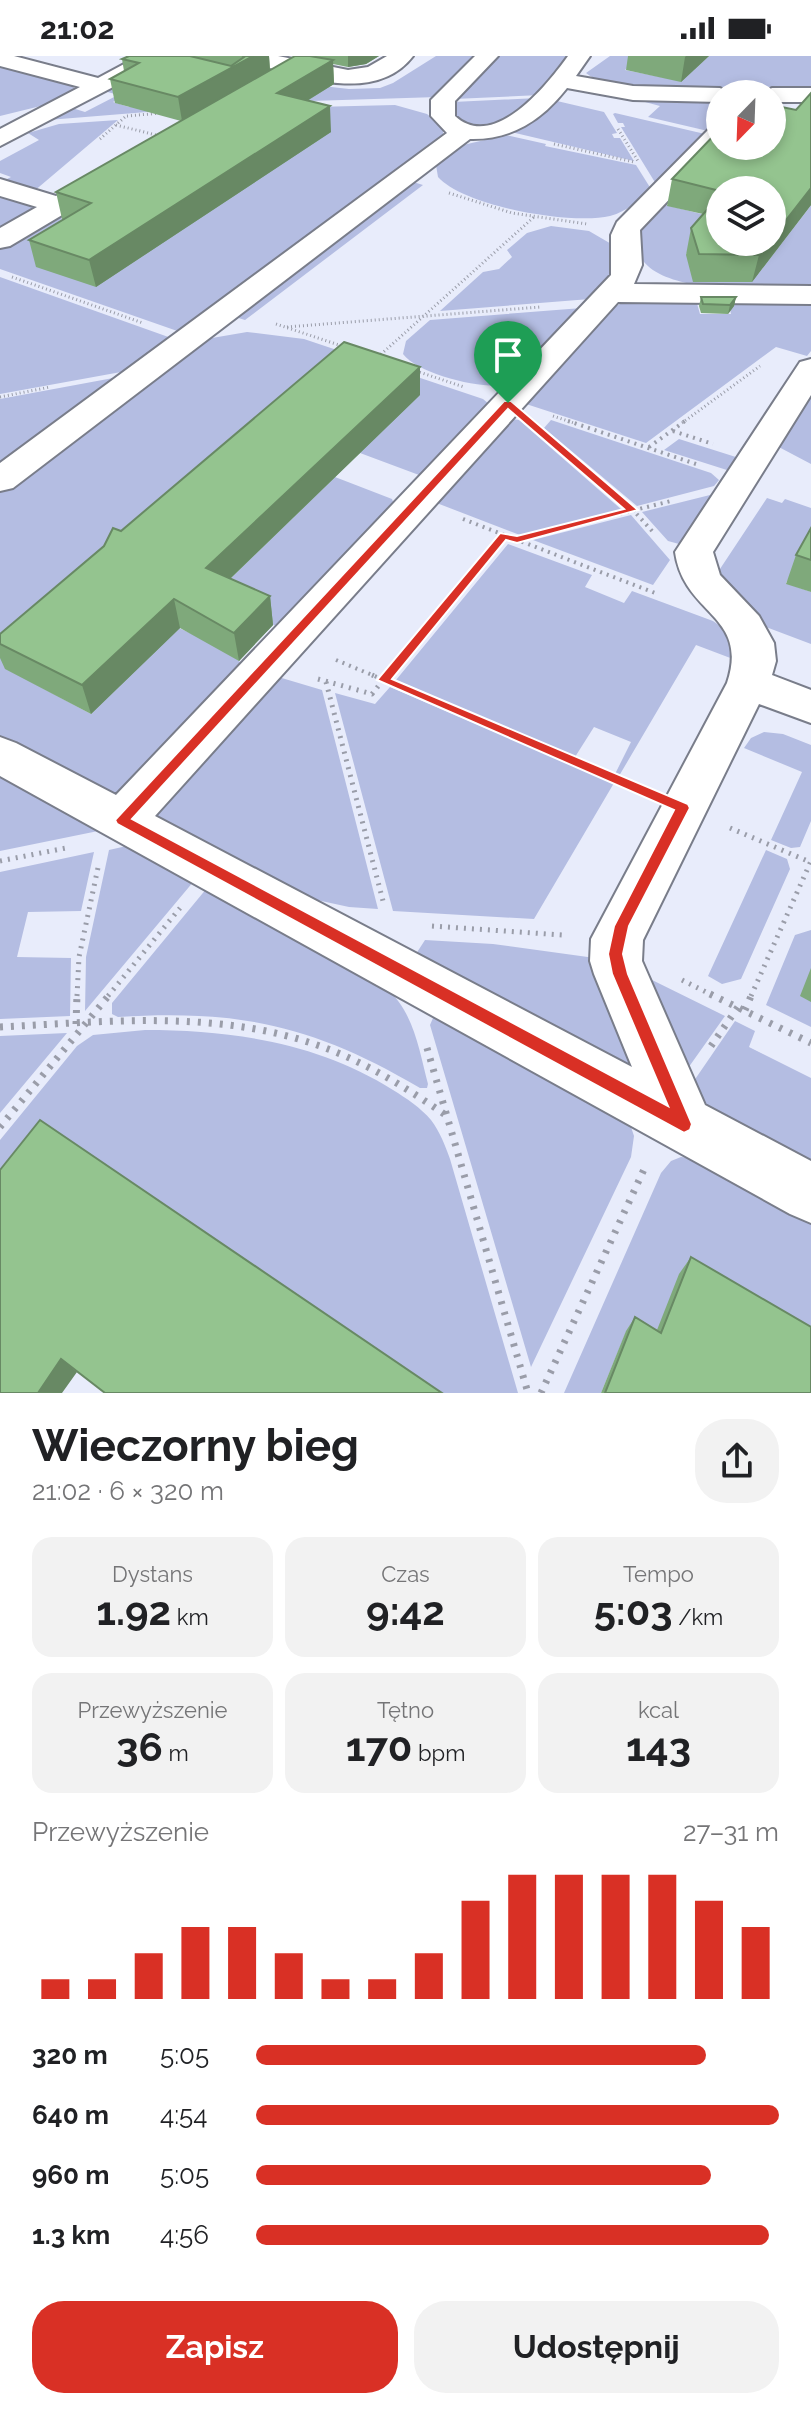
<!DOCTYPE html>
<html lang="pl">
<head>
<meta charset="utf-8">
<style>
	body { margin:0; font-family:Raleway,sans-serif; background:#f2f2f2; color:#202124; height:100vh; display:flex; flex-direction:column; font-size:30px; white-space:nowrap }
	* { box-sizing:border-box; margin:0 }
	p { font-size:26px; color:#757577 }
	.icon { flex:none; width:44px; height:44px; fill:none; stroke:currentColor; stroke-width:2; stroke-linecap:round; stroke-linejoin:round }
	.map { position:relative; height:1337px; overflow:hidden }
	.panel { display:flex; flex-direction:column; background:#fff; flex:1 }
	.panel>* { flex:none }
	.needle { width:52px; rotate:203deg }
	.fabs { position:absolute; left:706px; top:24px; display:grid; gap:16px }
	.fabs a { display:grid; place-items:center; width:80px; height:80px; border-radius:50%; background:#fff; box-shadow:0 4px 12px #0003; font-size:40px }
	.pin { position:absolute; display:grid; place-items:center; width:68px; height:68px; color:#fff; margin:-82px -34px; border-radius:50% 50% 50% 0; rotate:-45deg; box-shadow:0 0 8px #0007 }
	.pin .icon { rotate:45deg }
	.round { display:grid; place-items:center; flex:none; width:84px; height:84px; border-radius:32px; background:#f2f2f2 }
	.head { display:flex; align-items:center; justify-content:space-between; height:136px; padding:0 32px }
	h1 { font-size:44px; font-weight:700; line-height:60px }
	.figures { display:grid; grid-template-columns:repeat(3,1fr); gap:12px; height:136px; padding:8px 32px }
	.figures div { display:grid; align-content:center; border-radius:20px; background:#f2f2f2; text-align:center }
	.figures b { font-size:40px; font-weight:700 }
	.figures small { font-size:22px; font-weight:400 }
	.figures p { font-size:22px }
	.chart { height:224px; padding:16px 32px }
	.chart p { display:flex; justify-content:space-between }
	.chart svg { width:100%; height:144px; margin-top:8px; stroke:#d93025; stroke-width:6 }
	.action { display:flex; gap:16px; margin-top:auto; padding:16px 32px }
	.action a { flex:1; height:92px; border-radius:32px; background:#d93025; color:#fff; font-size:32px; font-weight:700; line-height:92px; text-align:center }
	.action a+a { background:#f2f2f2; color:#202124 }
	ul { padding:0 32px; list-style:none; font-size:26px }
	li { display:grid; grid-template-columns:128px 96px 1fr; align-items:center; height:60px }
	li i { height:20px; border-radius:10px; background:#d93025 }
	.status { display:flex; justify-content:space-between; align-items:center; height:56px; padding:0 40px; background:#fff; direction:ltr }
	.status svg { height:22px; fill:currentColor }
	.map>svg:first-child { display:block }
</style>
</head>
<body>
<div class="status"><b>21:02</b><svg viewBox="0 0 49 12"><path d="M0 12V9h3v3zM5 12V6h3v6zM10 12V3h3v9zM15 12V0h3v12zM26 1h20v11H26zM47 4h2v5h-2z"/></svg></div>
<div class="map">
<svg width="811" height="1337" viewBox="0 0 811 1337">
	<rect width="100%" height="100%" fill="#e8ecfb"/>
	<path fill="#b4bde2" d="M436,0H480L438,41L310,45L268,35L305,28L349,33L380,32L393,27Z
		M494,0H569L540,39L454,43Z
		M610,0H640L625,14L681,25L709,0H811V35C762,35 621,46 586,17Z
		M0,7L73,28L74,33L53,47L0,60Z
		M109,33L128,38L113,46L129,51L144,43L221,50L48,64L69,51L85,56L118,39L101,34Z
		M537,42C512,63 486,78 454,63L453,46Z
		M649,42H720V62L708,75L648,61L660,50L645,46Z
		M557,45L604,56L617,77L612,78L614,82H620L634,105L511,76Z
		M395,49L427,58L443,71V81L183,277L0,213V192L55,160L97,174L234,53Z
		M615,57L705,78L656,128L621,71H625L623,67H618L613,58Z
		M118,64L33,136L1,126L11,121L0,117V105L39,84L28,77L59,68Z
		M506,79L546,88L545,90L636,109L651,133C638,145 628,155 610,160C572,169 465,151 438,121L436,109L459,90Z
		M410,125L423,129L245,264L232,260Z
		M0,136L46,151L0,177Z
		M666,149L717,162L686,198L758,218L811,149V233C771,232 661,241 640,200C638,195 637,187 636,181Z
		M551,170L589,175L613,189L612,220L590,243L440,255L483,216L499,213L512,201L507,194L527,177Z
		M0,221L174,283L132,314L0,338Z
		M696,244L700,258H731L728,244L811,245V295L807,300L776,291L646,387L523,347L613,251L628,245Z
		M582,252L504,329C480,333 418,318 403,298L406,285L430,264Z
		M247,276L304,283L483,343L489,348L426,418L419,419L360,397L5,612L91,658L179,572L242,601L239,605L243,613L125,739L112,740L0,680V436L177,302L212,282Z
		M124,320L0,412V343Z
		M811,333V408L775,389Z
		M512,363L519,364L622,454L520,479L434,446Z
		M551,364L711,417L719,424L714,430L637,450L544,372Z
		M679,383L739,402L730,415L664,394Z
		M335,421L392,443L395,451L284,570H276L211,541Z
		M714,438L679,488L668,485L642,456Z
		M767,442L782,447L785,443L811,452V481L786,527L811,536V588L761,569L716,519Z
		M631,459L670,504L653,529L533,484Z
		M508,488L592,519L585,531L624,547L632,535L713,565L729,576L733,603L696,589L619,720L615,718L631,686L594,671L575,701L396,624Z
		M275,620L322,634L378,853L349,851L303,841L149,760Z
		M390,631L614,727L534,863L393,855L335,637L375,648Z
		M764,676L783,678L811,689V765L800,791L791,792L771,784L802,716L744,692L751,682Z
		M0,718L103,774L0,795Z
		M131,789L194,825L85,955L86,901L109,794Z
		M766,794L787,803L790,813L741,923L722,928L708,920Z
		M94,796L81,855L28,856L17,901L71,902L70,960L0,963V816Z
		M207,832L386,932C414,956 419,994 428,1028L427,1032H420C315,970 239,953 118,961L112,958V947Z
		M811,874V971L766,949L795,879Z
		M425,884L493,888L595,902L635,1020L414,901Z
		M648,922L725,960L681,1022Z
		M442,960L630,1068L634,1080L631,1101L531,1311L430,969L433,962Z
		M735,965L755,975L749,991L811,1022V1113L693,1051L687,1035Z
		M145,974C232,974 319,987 393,1034C406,1042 421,1052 431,1064C440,1076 445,1089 450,1103L518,1337H424L0,1145V1084L77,990L93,979Z
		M67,977L0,1057V980Z
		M681,1101L699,1103L811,1164V1295L650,1291L626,1276L601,1337H564L661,1117L671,1105Z"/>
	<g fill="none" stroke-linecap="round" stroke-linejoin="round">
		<g stroke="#797d8a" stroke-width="4">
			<path id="minor" d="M0,0H14L98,22L139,0H166L163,5L0,90V73L80,31L0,10Z
				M242,0H278L348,14L368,11L387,0H413C374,51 294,18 245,5Z
				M475,0H498L455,45V60C494,96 548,28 568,0H590L576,20L633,30L720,32L731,38H720V46L633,44L567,32C542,64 512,84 470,83L13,432L0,435V407L447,77L431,60V44Z
				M772,32H811V46H772V38H761Z
				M720,69V90L640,174L642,209L634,228L811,230V248L618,246L155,760L632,1011L594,918L590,905L591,883L727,627C750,558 684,560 675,496L800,306L811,303V339L713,496L720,519L759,560L774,587L776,605L772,619L811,634V667L759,648L643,884L642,905L705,1049L811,1105V1167L790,1158L0,720V681L16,687L116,739L611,219V179L617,166L711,71Z
				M112,111L121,114L125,119L121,124L10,190L0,192V172L37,151L0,140V123L56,140Z"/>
		</g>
		<path stroke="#9a9da9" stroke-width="3" stroke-dasharray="1 3" stroke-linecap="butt" d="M127,60L161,57
			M116,69L160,80
			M618,73L638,105
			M100,83L125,61
			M554,88L634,106
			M449,137L512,157L587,168
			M12,221L143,267
			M276,268L342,290
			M287,271L540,251
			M378,301L534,161
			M416,315L464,331
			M0,341L50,331
			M553,360L574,367
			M682,367L760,310"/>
		<path stroke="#9a9da9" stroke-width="4" stroke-dasharray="2 5" stroke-linecap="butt" d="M568,365L699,409
			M673,375L713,388
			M541,376L633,454L653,476
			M649,391L685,365
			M463,463L655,537
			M518,483L671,445
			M336,604L377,621
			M386,621L504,479"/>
		<path stroke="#9a9da9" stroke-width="5" stroke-dasharray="2 6" stroke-linecap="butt" d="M372,619L640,733
			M318,623L372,638L387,619
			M326,626L383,845
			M730,772L810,806
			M0,805L66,792
			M432,870L562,879
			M682,924L714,940
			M77,940L79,901L99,807
			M108,940L180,852
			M751,940L811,805"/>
		<path stroke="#9a9da9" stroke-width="7" stroke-dasharray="3 8" stroke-linecap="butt" d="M710,938L811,987
			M745,954L752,938
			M76,968L77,938
			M0,971C102,966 209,954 308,986C359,1002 404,1030 447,1060
			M711,990L738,951
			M427,992L528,1337
			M0,1071L110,938
			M541,1337L646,1109"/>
		<use href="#minor" fill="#fff" fill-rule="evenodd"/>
	</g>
	<path fill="#7fa97b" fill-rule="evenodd" d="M129,0H269L270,14L295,0H293H379L366,8L348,11L333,8L334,28L307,45L331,76L96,231L36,211L29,184L64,163H62L56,136L181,65L115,47L110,23L124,15L122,3Z
		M628,0H709L681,26L626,14Z
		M811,37V149L752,226H693L686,199L691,172L703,158L667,150L672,123L796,54ZM720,134H772L720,186Z
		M701,241H736L734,250L728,258L701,257L699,250Z
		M420,339L230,523L270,540L273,569L239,605L180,572L91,658L5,613L0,602V578L121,475Z
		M811,472V536L786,528L796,499Z
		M811,912V946L800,940Z
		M691,1201L811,1337H601L626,1275L635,1261L657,1274L679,1218Z"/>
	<path fill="#688964" d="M253,0H269L270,15L182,65L178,41Z
		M348,0H379L366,8L348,11Z
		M686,0H709L681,26L685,1Z
		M333,4L334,28L279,62L277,37Z
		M330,50L331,76L96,231L89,204Z
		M811,132V149L752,226L759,199L769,186H772V182Z
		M736,241L734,250L728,258L730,249Z
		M420,311V339L211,541L206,512Z
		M270,540L273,569L239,605L234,577Z
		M174,543L180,572L91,658L82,629Z
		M61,1303L77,1316L62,1337H38Z"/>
	<path fill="#94c48f" stroke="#688964" stroke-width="2" d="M129,0H190L231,10L244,1L243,0H253L178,41L110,23L139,7L122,3Z
		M295,0H310L333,4L277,37L330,50L89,204L29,184L91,147L56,136Z
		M811,37V132L772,182V134L720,135L672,123L720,73V90H772V49L796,54Z
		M720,139V186H769L759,199L699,198L691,172Z
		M701,241H736L730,249L703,248Z
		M344,286L420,311L206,512L270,540L234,577L174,543L82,629L0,588V578L104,490L113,472L121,475Z
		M811,472V504L796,499Z
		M40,1064L442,1337H105L61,1303L38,1337H0V1114Z
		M691,1201L811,1271V1337H605L635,1261L661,1277Z"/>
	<path fill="#d93025" stroke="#fff" stroke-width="2" fill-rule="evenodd" d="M504,345H511L638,454L517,487L506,484L392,623L688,748L690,752L629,870L623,898L628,918L692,1068L690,1074L684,1077L117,768L115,764ZM508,353L624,453L517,480L500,477L377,624L674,754L614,870L608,898L612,918L668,1050L132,763Z"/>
</svg>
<div class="fabs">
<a><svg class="needle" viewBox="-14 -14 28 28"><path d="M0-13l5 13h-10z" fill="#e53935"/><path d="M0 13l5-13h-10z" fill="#757577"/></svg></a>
<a><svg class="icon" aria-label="layers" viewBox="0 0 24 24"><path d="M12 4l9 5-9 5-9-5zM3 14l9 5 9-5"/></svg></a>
</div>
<div class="pin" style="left:508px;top:347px;background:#1e9e55"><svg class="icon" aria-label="arrive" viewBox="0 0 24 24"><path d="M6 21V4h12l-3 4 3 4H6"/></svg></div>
</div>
<section class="panel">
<div class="head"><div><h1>Wieczorny bieg</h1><p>21:02 · 6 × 320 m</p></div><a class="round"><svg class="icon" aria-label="share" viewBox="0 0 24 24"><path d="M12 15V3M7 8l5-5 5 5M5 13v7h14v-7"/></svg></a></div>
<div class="figures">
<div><p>Dystans</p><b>1.92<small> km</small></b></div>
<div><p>Czas</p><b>9:42</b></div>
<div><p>Tempo</p><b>5:03<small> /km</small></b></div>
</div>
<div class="figures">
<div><p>Przewyższenie</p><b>36<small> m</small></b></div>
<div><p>Tętno</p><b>170<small> bpm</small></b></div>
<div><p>kcal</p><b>143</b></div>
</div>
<div class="chart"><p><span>Przewyższenie</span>27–31 m</p>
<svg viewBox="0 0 160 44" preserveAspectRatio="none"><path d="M5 44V38M15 44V38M25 44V30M35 44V22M45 44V22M55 44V30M65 44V38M75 44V38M85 44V30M95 44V14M105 44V6M115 44V6M125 44V6M135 44V6M145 44V14M155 44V22"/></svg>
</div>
<ul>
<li><b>320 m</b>5:05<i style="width:86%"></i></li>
<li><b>640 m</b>4:54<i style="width:100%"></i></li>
<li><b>960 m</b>5:05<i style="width:87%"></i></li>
<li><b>1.3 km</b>4:56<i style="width:98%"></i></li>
</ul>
<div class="action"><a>Zapisz</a><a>Udostępnij</a></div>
</section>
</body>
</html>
